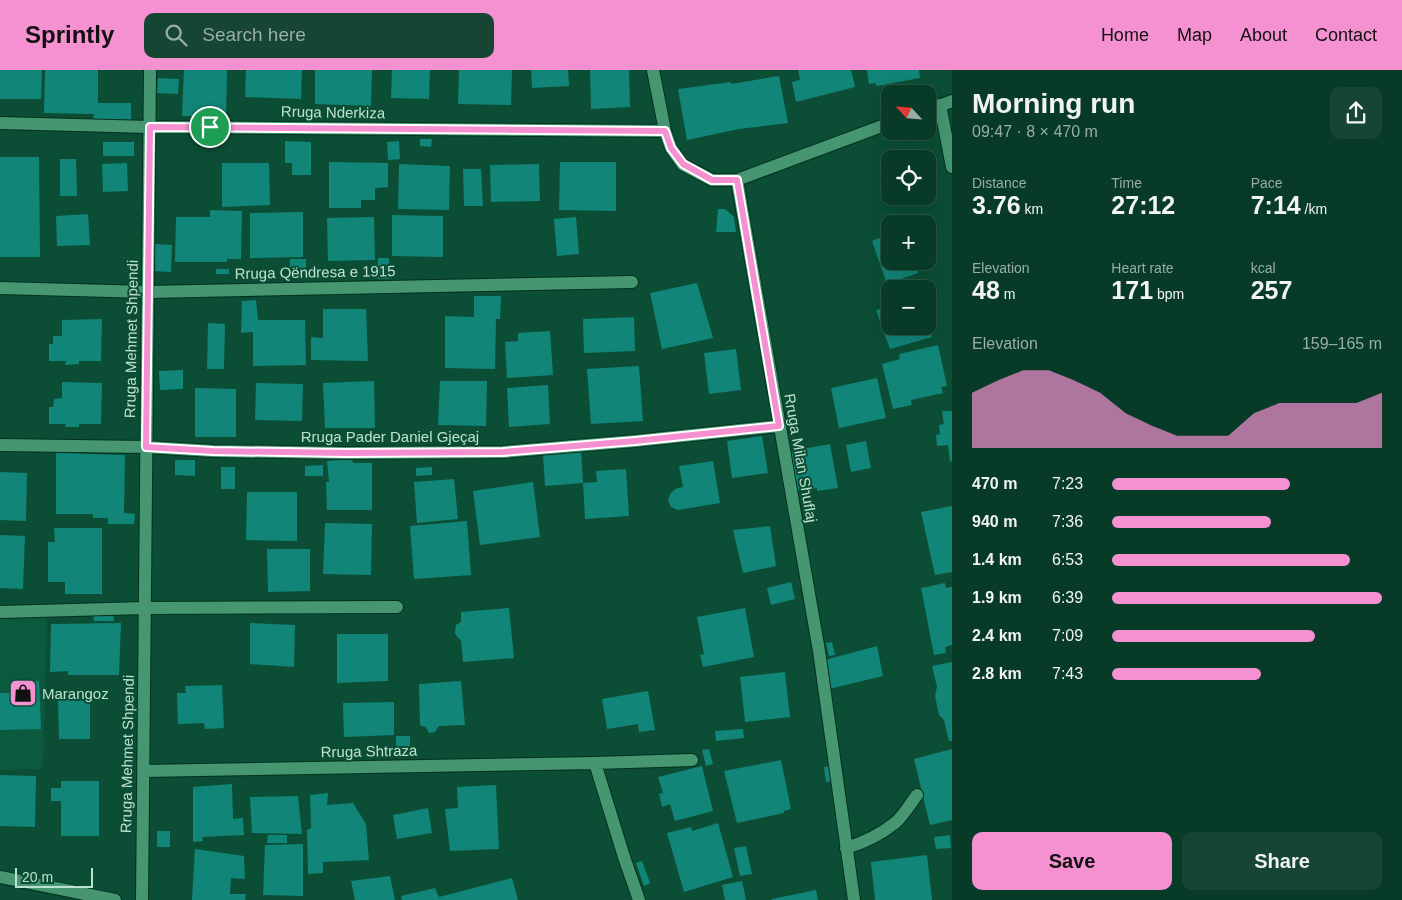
<!DOCTYPE html>
<html lang="en">
<head>
<meta charset="utf-8">
<style>
	body { margin:0; font-family:Helvetica,sans-serif; background:#164534; color:#f1f3f6; height:100vh; display:flex; flex-direction:column; font-size:19px; white-space:nowrap }
	* { box-sizing:border-box; margin:0 }
	p { font-size:16px; color:#98ada8 }
	.icon { flex:none; width:28px; height:28px; fill:none; stroke:currentColor; stroke-width:2; stroke-linecap:round; stroke-linejoin:round }
	.map { position:relative; flex:1; overflow:hidden }
	.sheet { display:flex; flex-direction:column; background:#083a28; width:450px }
	.sheet>* { flex:none }
	.needle { width:32px; rotate:296deg }
	.buttons { position:absolute; left:881px; top:15px; display:grid; gap:10px }
	.buttons a { display:grid; place-items:center; width:55px; height:55px; border-radius:10px; background:#083a28; box-shadow:0 5px 20px #0002,0 0 0 1px #295445; font-size:25px }
	.scale { position:absolute; left:15px; bottom:12px; width:78px; box-sizing:border-box; padding-left:5px; border:2px solid #bce2ce; border-top:0; font-size:14px; line-height:18px; white-space:nowrap; color:#bce2ce; -webkit-text-stroke:4px #0b4e35; paint-order:stroke }
	.pin { position:absolute; display:grid; place-items:center; width:42px; height:42px; color:#fff; margin:-21px; border:2px solid #fff; border-radius:50%; box-shadow:0 1px 5px #0007 }
	.round { display:grid; place-items:center; flex:none; width:52px; height:52px; border-radius:10px; background:#164534 }
	.overview { display:flex; align-items:center; justify-content:space-between; height:85px; padding:0 20px }
	h1 { font-size:28px; font-weight:700; line-height:38px }
	.metrics { display:grid; grid-template-columns:repeat(3,1fr); gap:8px; height:85px; padding:5px 20px }
	.metrics div { display:grid; align-content:center }
	.metrics b { font-size:25px; font-weight:700 }
	.metrics small { font-size:14px; font-weight:400 }
	.metrics p { font-size:14px }
	.chart { height:140px; padding:10px 20px }
	.chart p { display:flex; justify-content:space-between }
	.chart svg { width:100%; height:90px; margin-top:5px; fill:#f590d1; opacity:.7 }
	.primary-button { display:flex; gap:10px; margin-top:auto; padding:10px 20px }
	.primary-button a { flex:1; height:58px; border-radius:10px; background:#f590d1; color:#111; font-size:20px; font-weight:700; line-height:58px; text-align:center }
	.primary-button a+a { background:#164534; color:#f1f3f6 }
	ul { padding:0 20px; list-style:none; font-size:16px }
	li { display:grid; grid-template-columns:80px 60px 1fr; align-items:center; height:38px }
	li i { height:12px; border-radius:6px; background:#f590d1 }
	header { display:flex; align-items:center; gap:30px; box-sizing:border-box; height:70px; padding:0 25px; background:#f590d1; color:#111 }
	header strong { font-size:24px }
	nav { display:flex; gap:28px; margin-inline-start:auto; font-size:18px }
	.search { width:350px; height:45px; background:#164534; display:flex; align-items:center; gap:12px; box-sizing:border-box; padding:0 18px; border-radius:10px; color:#98ada8; font-size:19px }
	main { display:flex; flex:1; min-height:0 }
	.map>svg:first-child { display:block }
</style>
</head>
<body>
<header>
<strong>Sprintly</strong>
<div class="search"><svg class="icon" aria-label="search" viewBox="0 0 24 24"><circle cx="10" cy="10" r="6"/><path d="M15 15l6 6"/></svg>Search here</div>
<nav><a>Home</a><a>Map</a><a>About</a><a>Contact</a></nav>
</header>
<main>
<div class="map">
<svg width="952" height="830" viewBox="0 0 952 830">
	<rect width="100%" height="100%" fill="#0b4e35"/>
	<path fill="#0c5a3e" d="M47,546L43,699L0,700V547Z"/>
	<path fill="#118578" d="M0,0H42L41,29H0Z
		M45,0H98V33H131V50L93,49L94,44L44,43Z
		M184,0H227L226,48L182,46Z
		M246,0H302L301,29L245,27Z
		M315,0H372L371,36L315,34Z
		M392,0H430L429,29L391,28Z
		M459,0H512L511,35L458,34Z
		M531,0H568L569,16L532,18Z
		M590,0H629L630,37L591,39Z
		M798,0H851L855,17L796,32L792,12L800,10Z
		M867,0H919L920,8L877,16L875,13L869,14Z
		M779,6L788,53L739,59L687,70L678,19L731,12V14Z
		M158,8L179,9L178,24L157,23Z
		M420,69H432L431,77L420,76Z
		M285,71L311,72V105H292V93H285Z
		M399,71L400,89L388,90L387,72Z
		M103,72H134V86H103Z
		M0,87H39L40,187H0Z
		M60,89H76L77,126H60Z
		M329,92L388,93V117L375,118V130H361V138H329Z
		M560,92H616V141L559,140Z
		M127,93L128,121L103,122L102,94Z
		M222,93H269L270,135L222,137Z
		M399,94L450,96L449,140L398,139Z
		M539,94L540,131L491,132L490,95Z
		M463,99H481L483,136H464Z
		M718,139H725L734,147L736,162H716Z
		M210,140L242,141L241,189H227V192H175L176,147H210Z
		M303,142V187L250,188V143Z
		M88,144L90,175L57,176L56,146Z
		M392,145L443,146V187L392,186Z
		M374,147L375,190L328,191L327,148Z
		M576,147L579,184L557,186L554,149Z
		M890,164V191H916L918,203L887,214L872,171Z
		M154,174L172,175L171,202L153,201Z
		M378,188H389V209H377Z
		M290,189H306V206H290Z
		M216,199H229V204H216Z
		M697,213L713,268L662,279L650,223Z
		M474,226H501L500,249H496L495,299L445,298V246L474,247Z
		M256,230L258,250H305L306,295L253,296V262L241,263L242,231Z
		M890,237V256H928V252L932,267L890,279L876,240Z
		M323,239H366L368,291L311,290V267L323,268Z
		M634,247L635,281L584,283L583,249Z
		M102,249L101,291H79V294L65,295L66,291H49V274H53V266H62V250Z
		M208,253L225,254L224,299H207Z
		M550,261L553,305L507,308L505,272L518,271V263Z
		M938,275L947,316L941,317L943,323L911,330L912,335L893,339L882,294L900,289L899,284Z
		M736,279L741,320L709,324L704,283Z
		M639,296L643,351L591,354L587,299Z
		M183,300V319L160,320L159,301Z
		M877,308L886,348L839,358L831,318Z
		M374,311L375,358H325L323,313Z
		M440,311H487L486,356L438,355Z
		M62,312L102,313L101,354H79V357H65L66,354H49V337H53L54,329L62,328Z
		M256,313L303,314L302,351L255,350Z
		M548,315L550,354L509,357L507,318Z
		M195,318L236,319V367H195Z
		M129,325H134V337H129Z
		M942,341H952V391L950,392L948,375L937,376L936,365L940,364L939,355L944,354Z
		M762,366L768,403L732,408L727,371Z
		M866,371L871,398L851,402L846,375Z
		M830,374L838,418L817,421V418L797,421L791,381Z
		M581,380L583,413L545,416L543,384Z
		M56,383L125,385L124,443L135,444L134,454H108V448H93V444H56Z
		M352,389L353,393H372V440H327L326,412H329L327,391Z
		M175,390H195V406L175,405Z
		M713,391L720,433L678,440L671,437L668,430L670,424L675,419L683,417L679,396Z
		M323,395V406H305V396Z
		M221,397H235V419H221Z
		M432,397V405L416,406V398Z
		M626,399L629,446L585,449L583,413L597,412L596,401Z
		M0,402L27,403L26,451L0,450Z
		M454,409L458,449L417,453L414,412Z
		M533,412L540,467L480,475L473,421Z
		M247,422H297V471L246,470Z
		M952,436V502L935,505L921,442Z
		M467,451L471,505L414,509L410,456Z
		M325,453L372,454L371,505L323,504Z
		M770,456L776,496L743,503L733,460Z
		M54,458H102V524H65V512H48V472H55Z
		M0,465L25,466L23,519L0,518Z
		M267,479H310V521L268,522Z
		M791,512L795,529L771,535L767,518Z
		M945,513L946,518L952,517V575L945,577L946,583L934,585L921,518Z
		M509,538L514,588L463,592L461,570L458,568L455,563L456,555L461,552V542Z
		M745,538L754,587L703,597L700,585L704,584L697,547Z
		M113,544L114,551H94L93,545Z
		M121,553L119,605H68V601L50,602L51,554Z
		M250,553L295,555L294,597L250,594Z
		M337,564H388V611L337,613Z
		M832,572L835,585L829,586L826,573Z
		M877,576L883,606L829,619L825,590Z
		M952,592V671H949L944,650L939,645L935,626L937,617L932,596Z
		M785,602L790,647L745,652L740,607Z
		M39,611L41,659L0,660V623H10V612Z
		M461,611L465,655L439,656L435,662L429,663L426,657L420,655L419,614Z
		M222,615L224,658L205,659L204,653L178,654L177,623H186L185,616Z
		M648,621L655,660L639,662L638,654L607,659L602,629Z
		M90,629V669H59L58,630Z
		M394,632V665L344,667L343,633Z
		M743,659L744,668L716,671L715,661Z
		M396,666H410V680H396Z
		M709,679L713,694L706,696L702,680Z
		M952,679V750L930,755L914,689Z
		M781,690L791,739L784,741V743L737,753L724,701Z
		M702,696L713,741L675,751L670,734L662,737L659,724L663,723L658,707Z
		M829,696L832,711L826,712L824,697Z
		M0,705L36,706L35,757L0,756Z
		M61,711H99V766H61V731H51V718H61Z
		M232,714L233,749L243,748L244,765L202,767L203,771L193,772V717Z
		M496,715L499,779L450,781L445,739L458,738L457,717Z
		M328,723L327,735L353,733L366,754L369,790L323,792V803L308,804L307,760L311,758L310,725Z
		M298,726L302,764L252,763L250,727Z
		M428,738L432,763L397,769L393,745Z
		M718,753L733,807L684,822L667,763L691,757L692,761Z
		M157,761H170V777H157Z
		M268,765H287V773H267Z
		M950,765L951,778L936,779L934,767Z
		M303,774V826L263,825L265,775Z
		M746,776L752,804L740,806L734,778Z
		M195,779L244,786L245,809L231,808L230,824H246L245,830H192Z
		M927,785L932,830H875L871,792Z
		M642,791L650,813L644,816L636,793Z
		M390,806L395,830H355L351,811Z
		M512,808L518,830H402L401,826L435,818L439,827Z
		M742,811L746,830H725L722,815Z
		M816,820L818,830H772V829Z"/>
	<g fill="none" stroke-linecap="round" stroke-linejoin="round">
		<g stroke="#03311f" stroke-width="14">
			<path id="minor" d="M653,0L665,61L671,78L683,95L712,110H737L890,53
				M940,35L952,97
				M928,40L952,31
				M0,53L150,57L665,61
				M737,110L819,581L854,830
				M0,218L148,222L632,212
				M0,375L146,377L213,381L346,383L503,382L635,371L779,356
				M0,542L145,538L397,537
				M595,693L624,787L639,830
				M143,701L595,693L692,690
				M846,778C863,773 881,764 895,753C904,745 910,734 917,725
				M0,807L115,830
				M142,830L150,0"/>
		</g>
		<use href="#minor" stroke="#469672" stroke-width="12"/>
	</g>
	<g fill="none" stroke-linecap="round" stroke-linejoin="round">
		<g stroke="#fff" stroke-width="10">
			<path id="route" d="M150,57L665,61L671,78L683,94L712,110H737L779,356L635,371L503,382L346,383L213,381L146,377Z"/>
		</g>
		<use href="#route" stroke="#f590d1" stroke-width="6"/>
	</g>
	<defs>
		<g id="shop-square" transform="scale(1.4375)"><rect x="-9" y="-9" width="18" height="18" rx="4" fill="#f590d1" stroke="#0b4e35"/><path d="M-5-2.5h2.3a2.7 3.5 0 0 1 5.4 0H5L5.5 6h-11ZM-1.5-2.5h3a1.5 2.3 0 0 0-3 0Z" fill="#111"/></g>
	</defs>
	<g fill-rule="evenodd">
		<use href="#shop-square" x="23" y="623"/>
	</g>
	<g text-anchor="middle" dominant-baseline="central" stroke-width="4" stroke-linejoin="round" paint-order="stroke">
		<g font-size="15" fill="#bce2ce" stroke="#0b4e35">
			<text transform="translate(333 42) rotate(1)">Rruga Nderkiza</text>
			<text transform="translate(315 202) rotate(-1)">Rruga Qëndresa e 1915</text>
			<text transform="translate(131 269) rotate(-89)">Rruga Mehmet Shpendi</text>
			<text x="390" y="366">Rruga Pader Daniel Gjeçaj</text>
			<text transform="translate(801 388) rotate(80)">Rruga Milan Shuflaj</text>
			<text transform="translate(369 681) rotate(-1)">Rruga Shtraza</text>
			<text transform="translate(127 684) rotate(-89)">Rruga Mehmet Shpendi</text>
		</g>
		<g font-size="15" fill="#bce2ce" stroke="#0b4e35" text-anchor="start">
			<text x="42" y="623">Marangoz</text>
		</g>
	</g>
</svg>
<div class="buttons">
<a><svg class="needle" viewBox="-14 -14 28 28"><path d="M0-13l5 13h-10z" fill="#e53935"/><path d="M0 13l5-13h-10z" fill="#98ada8"/></svg></a>
<a><svg class="icon" aria-label="locate" viewBox="0 0 24 24"><circle cx="12" cy="12" r="6"/><path d="M12 2v4M12 18v4M2 12h4M18 12h4"/></svg></a>
<a>+</a>
<a>−</a>
</div>
<div class="scale">20 m</div>
<div class="pin" style="left:210px;top:57px;background:#1e9e55"><svg class="icon" aria-label="arrive" viewBox="0 0 24 24"><path d="M6 21V4h12l-3 4 3 4H6"/></svg></div>
</div>
<section class="sheet">
<div class="overview"><div><h1>Morning run</h1><p>09:47 · 8 × 470 m</p></div><a class="round"><svg class="icon" aria-label="share" viewBox="0 0 24 24"><path d="M12 15V3M7 8l5-5 5 5M5 13v7h14v-7"/></svg></a></div>
<div class="metrics">
<div><p>Distance</p><b>3.76<small> km</small></b></div>
<div><p>Time</p><b>27:12</b></div>
<div><p>Pace</p><b>7:14<small> /km</small></b></div>
</div>
<div class="metrics">
<div><p>Elevation</p><b>48<small> m</small></b></div>
<div><p>Heart rate</p><b>171<small> bpm</small></b></div>
<div><p>kcal</p><b>257</b></div>
</div>
<div class="chart"><p><span>Elevation</span>159–165 m</p>
<svg viewBox="0 0 160 44" preserveAspectRatio="none"><path d="M0 44V17L10 11L20 6L30 6L40 11L50 17L60 27L70 33L80 38L90 38L100 38L110 27L120 22L130 22L140 22L150 22L160 17V44z"/></svg>
</div>
<ul>
<li><b>470 m</b>7:23<i style="width:66%"></i></li>
<li><b>940 m</b>7:36<i style="width:59%"></i></li>
<li><b>1.4 km</b>6:53<i style="width:88%"></i></li>
<li><b>1.9 km</b>6:39<i style="width:100%"></i></li>
<li><b>2.4 km</b>7:09<i style="width:75%"></i></li>
<li><b>2.8 km</b>7:43<i style="width:55%"></i></li>
</ul>
<div class="primary-button"><a>Save</a><a>Share</a></div>
</section>
</main>
</body>
</html>
